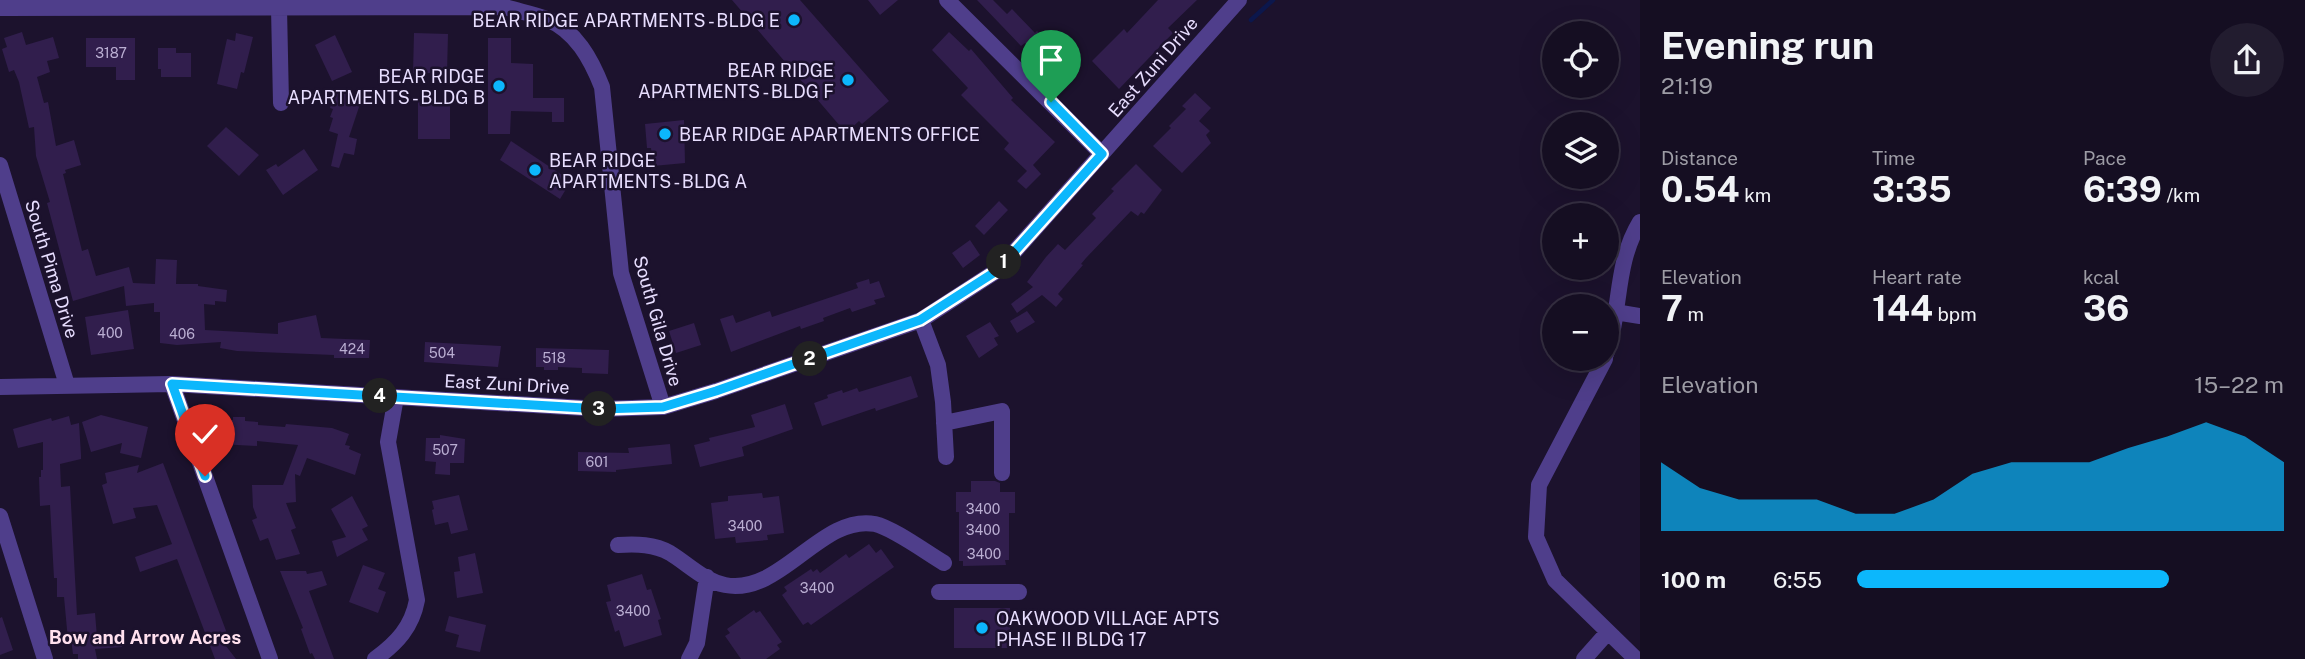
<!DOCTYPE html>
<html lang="en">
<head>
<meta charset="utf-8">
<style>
	body { margin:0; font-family:"Public Sans",sans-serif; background:#221c2f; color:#f1f3f6; height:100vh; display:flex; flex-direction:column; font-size:26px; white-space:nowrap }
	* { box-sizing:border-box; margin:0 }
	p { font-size:23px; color:#9d9ca5 }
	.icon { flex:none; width:38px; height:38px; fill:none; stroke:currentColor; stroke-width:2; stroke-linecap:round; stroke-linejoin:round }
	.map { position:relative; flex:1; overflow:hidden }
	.drawer { display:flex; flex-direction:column; background:#150e22; width:665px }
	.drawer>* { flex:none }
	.buttons { position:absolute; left:1542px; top:21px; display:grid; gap:14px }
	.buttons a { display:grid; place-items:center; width:77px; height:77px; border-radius:50%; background:#150e22; box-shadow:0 7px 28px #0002,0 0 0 2px #342e40; font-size:35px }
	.pin { position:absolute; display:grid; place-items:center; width:60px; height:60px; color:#fff; margin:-72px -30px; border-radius:50% 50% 50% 0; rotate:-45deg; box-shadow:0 0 7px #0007 }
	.pin .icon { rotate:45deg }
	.km { position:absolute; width:35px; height:35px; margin:-18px; border-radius:50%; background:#222; color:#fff; font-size:19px; line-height:35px; text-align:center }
	.round { display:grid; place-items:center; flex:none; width:74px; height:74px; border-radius:37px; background:#221c2f }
	.overview { display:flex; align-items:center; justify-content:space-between; height:119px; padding:0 21px }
	h1 { font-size:38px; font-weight:700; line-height:52px }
	.metrics { display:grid; grid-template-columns:repeat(3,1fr); gap:10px; height:119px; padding:7px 21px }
	.metrics div { display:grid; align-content:center }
	.metrics b { font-size:35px; font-weight:700 }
	.metrics small { font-size:19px; font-weight:400 }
	.metrics p { font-size:19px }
	.chart { height:196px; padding:14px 21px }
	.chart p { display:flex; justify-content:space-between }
	.chart svg { width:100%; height:126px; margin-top:7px; fill:#0cb7fc; opacity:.7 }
	ul { padding:0 21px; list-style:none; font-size:23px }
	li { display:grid; grid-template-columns:112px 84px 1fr; align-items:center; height:52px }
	li i { height:18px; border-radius:9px; background:#0cb7fc }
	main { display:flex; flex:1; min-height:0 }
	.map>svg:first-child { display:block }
</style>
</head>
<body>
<main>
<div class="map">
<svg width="1640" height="659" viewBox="0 0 1640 659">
	<rect width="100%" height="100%" fill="#1c122d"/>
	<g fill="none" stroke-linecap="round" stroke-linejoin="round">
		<path stroke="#0c174c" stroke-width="4.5" d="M1251,20L1273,0"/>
	</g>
	<path fill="#311e4d" d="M732,0H800L889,101L862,124L859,121L846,133Z
		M868,0H898L880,15Z
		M977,0H993L1007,14L1012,9L1035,33L1037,31L1052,46L1061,37L1072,49L1067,54L1079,66L1065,80L1053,68L1051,71L1025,43L1021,46Z
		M1158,0H1197L1168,28L1173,33L1119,89L1092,61L1124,29L1127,33Z
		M22,32L26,45L53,37L59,58L47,61L50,72L37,77L44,103L48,102L56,146L74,140L81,165L65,170L66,173L63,174L82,251L88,249L96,276L129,267L133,283L155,284L156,259L177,260L176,284H198V286L227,290L226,302L215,301V305L204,304L205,330L278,334V323L316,315L321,338L370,340L369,358H334V355L237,351L220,348L221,342L177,345L160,343V312H154V303L126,306L124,286L73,301L47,203L50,202L36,156L34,127L29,128L19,82L14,70L9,72L2,49L7,47L4,38Z
		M949,32L969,51L971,49L1013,98L1011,100L1055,142L1033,165L1041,174L1026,189L1017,181L1027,171L1004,149L1009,143L961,95L968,88L932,50Z
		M236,33L253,37L244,73L241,72L237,89L217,84L227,39L235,41Z
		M414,33L448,34L447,73H413Z
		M335,35L352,72L332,81L315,45Z
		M86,38H135V80H116V67H86Z
		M488,38H511V63L533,64V98H564V122H552V112L511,111L510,134H488Z
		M158,48H176V53H191V77H161V69H158Z
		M336,89L362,98L349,137L357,139L354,155L344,153L339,168L331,166L338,134L329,131L333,118L330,117L333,109L330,108Z
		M1195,93L1211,108L1199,121L1210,131L1206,135L1211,143L1182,173L1153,146L1171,128L1169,126L1186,109L1182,106Z
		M418,100H450V139H418Z
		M684,120L685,163L653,166L651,148H647L645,124Z
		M226,127L259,155L239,176L207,146Z
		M511,141L571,181L560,199L500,160Z
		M304,149L318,170L283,195L266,170L276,164L278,167Z
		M1136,164L1162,190L1144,214L1141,212L1138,216L1131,211L1086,258L1081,264L1083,265L1058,294L1063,299L1056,307L1042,295L1017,313L1011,304L1033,287L1027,282L1046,257L1058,244L1065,250L1096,218L1092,214L1114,191L1111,189Z
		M999,201L1008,210L984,235L975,226Z
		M970,240L980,255L963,268L952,253Z
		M869,279L870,284L879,281L885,297L874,300L876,304L852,312L850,308L823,318L824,321L801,329L800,326L731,352L720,319L733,315L736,323L770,311L772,317L858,288L856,283Z
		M128,310L134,349L91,355L85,317Z
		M1027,311L1035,322L1017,333L1010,321Z
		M990,322L999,336L994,338L998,345L979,358L966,336Z
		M694,323L701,345L676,353L669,331Z
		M425,342L501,346L498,367L424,362Z
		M536,348L609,350L608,374L582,373V368L558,367V370H544V367H536Z
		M911,376L918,397L876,411L875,408L822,426L814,403L828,398L827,395L842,390L843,393L857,388L859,392Z
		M785,404L793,429L742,447L744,456L700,467L694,445L710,441L709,438L755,427L751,415Z
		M101,415L148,427L141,458L120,453L122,443L91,452L82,422Z
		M69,416L71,425L79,423L81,455V459L60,464L61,487L70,486L77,615L95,613L97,637L121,635L122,647L95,649L97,659H78V654H73L71,639L68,640L64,597H57V578H54L50,505L40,506L39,477H41V470H43V442L18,448L13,429L51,418L52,421Z
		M233,417H245V421L258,422V425L285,427L286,424L332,428L349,434L345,445L350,446L349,449L361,454L355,475L307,458L300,476L295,474L296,502L286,503L296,528L291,530L300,554L276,560L268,538L260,541L252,520L257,518L253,507L252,485H283L298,445L257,441V446L219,444L220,420H233Z
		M440,435L465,439L464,463H450V475L435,474L436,462L425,461L426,438H440Z
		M670,444L672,464L616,470V472L578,471V452L629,453L628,448Z
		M163,463L231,644L226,646L236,659H215L177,559L140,572L135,557L172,544L157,505L133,508L136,518L113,524L102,485L107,483L105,473L139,465L137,473Z
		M971,481H995L1000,483V492H1015V513H1009V560H1005L1006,565L963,566V561H959V512H956V492H971Z
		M762,493L763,498L779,496L784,533L767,535L768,540L736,543L735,537L715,539L711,503L728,501V496Z
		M459,495L468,530L451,534L448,522L435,525L432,510L434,509L432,501Z
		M352,496L368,526L362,529L368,540L337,557L332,541L346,537L331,509Z
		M869,544L876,553L881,549L894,567L811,625L808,622L803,625L782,595L787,591L784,587L811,569L813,572L817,569L820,573L846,554L849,558Z
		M475,553L483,593L457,598L454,572L460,571L458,557Z
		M363,565L385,573L378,589L386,592L378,613L349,602Z
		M280,571H306L307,574L322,571L327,585L309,591L334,659H315L312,653L310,654L301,629L303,628Z
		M642,574L647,590L651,589L661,619L658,620L662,635L624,647L619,630L615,632L606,602L611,601L607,585Z
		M954,608H1010V648H954Z
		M754,610L756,613L760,611L782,642L777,645L780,649L766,659H741L725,636L730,633L727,629Z
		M449,616L486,625L480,652L456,647L459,635L445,631Z
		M2,617L13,650L0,655V618Z"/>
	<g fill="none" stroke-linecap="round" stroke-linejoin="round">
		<path stroke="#4f3e8b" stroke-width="16" d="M947,0L1102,154
			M0,8L505,7C518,11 534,14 547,19C576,31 591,59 602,87L621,273L663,407
			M279,8L281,103
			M0,165L67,385
			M1615,312L1640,316
			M921,320L938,365L943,402L946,457
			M1606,354C1622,310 1614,265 1640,222
			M1605,359L1539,485L1536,537L1555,580L1636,659
			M172,384L270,659
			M0,387L172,384L601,409L663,407L716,391L921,320L998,270L1239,0
			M944,423L1002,411V473
			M0,516L45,659
			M618,545C637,544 654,544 670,553C688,564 704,581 725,585C781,596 821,514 875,524C893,528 927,553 944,563
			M939,592H1019
			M375,659C397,643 412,627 417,600L388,442L396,397
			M689,659L697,643L707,577
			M1584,659L1608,632"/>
	</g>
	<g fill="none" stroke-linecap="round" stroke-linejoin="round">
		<g stroke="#fff" stroke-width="14">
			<path id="route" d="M205,476L172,384L601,409L663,407L716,391L920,320L998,270L1102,154L1051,102"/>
		</g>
		<use href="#route" stroke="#0cb7fc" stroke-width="9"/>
	</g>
	<g fill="#0cb7fc" stroke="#1c122d" stroke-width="2.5">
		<circle cx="794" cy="20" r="7"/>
		<circle cx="848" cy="80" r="7"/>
		<circle cx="499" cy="86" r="7"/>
		<circle cx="665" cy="134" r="7"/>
		<circle cx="535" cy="170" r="7"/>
		<circle cx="982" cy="628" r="7"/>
	</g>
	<g text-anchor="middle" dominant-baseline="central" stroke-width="5" stroke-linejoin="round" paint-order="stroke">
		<g font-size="14" fill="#baaed2">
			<text x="111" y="53">3187</text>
			<text x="110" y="333">400</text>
			<text x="182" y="334">406</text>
			<text x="352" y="349">424</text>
			<text x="442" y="353">504</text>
			<text x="554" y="358">518</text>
			<text x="445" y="450">507</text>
			<text x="597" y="462">601</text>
			<text x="983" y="509">3400</text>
			<text x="745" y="526">3400</text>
			<text x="983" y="530">3400</text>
			<text x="984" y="554">3400</text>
			<text x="817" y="588">3400</text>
			<text x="633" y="611">3400</text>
		</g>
		<g font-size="18" fill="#e8deff" stroke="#1c122d" text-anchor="end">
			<text x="780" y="20">BEAR RIDGE APARTMENTS - BLDG E</text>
			<text x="834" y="70">BEAR RIDGE<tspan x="834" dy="21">APARTMENTS - BLDG F</tspan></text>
			<text x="485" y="76">BEAR RIDGE<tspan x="485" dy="21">APARTMENTS - BLDG B</tspan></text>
			<text x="679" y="134" text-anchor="start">BEAR RIDGE APARTMENTS OFFICE</text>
			<text x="549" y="160" text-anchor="start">BEAR RIDGE<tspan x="549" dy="21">APARTMENTS - BLDG A</tspan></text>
			<text x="996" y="618" text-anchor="start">OAKWOOD VILLAGE APTS<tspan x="996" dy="21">PHASE II BLDG 17</tspan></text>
		</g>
		<g font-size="18" fill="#e8deff" stroke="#1c122d">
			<text transform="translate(1153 67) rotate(-49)">East Zuni Drive</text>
			<text transform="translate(52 269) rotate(73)">South Pima Drive</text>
			<text transform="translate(658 321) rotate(74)">South Gila Drive</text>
			<text transform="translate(507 384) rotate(3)">East Zuni Drive</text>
		</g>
		<g font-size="19" font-weight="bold" fill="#ffe0ee" stroke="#1c122d">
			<text x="145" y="637">Bow and Arrow Acres</text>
		</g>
	</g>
</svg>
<div class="buttons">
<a><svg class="icon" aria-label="locate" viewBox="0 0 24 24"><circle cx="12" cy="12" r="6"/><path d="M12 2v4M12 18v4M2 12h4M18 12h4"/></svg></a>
<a><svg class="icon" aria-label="layers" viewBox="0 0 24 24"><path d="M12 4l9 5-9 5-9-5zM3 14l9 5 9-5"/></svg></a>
<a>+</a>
<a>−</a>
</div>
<div class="pin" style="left:1051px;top:102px;background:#1e9e55"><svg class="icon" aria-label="arrive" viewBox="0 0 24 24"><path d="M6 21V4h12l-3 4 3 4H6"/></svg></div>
<div class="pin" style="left:205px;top:476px;background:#d93025"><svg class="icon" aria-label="check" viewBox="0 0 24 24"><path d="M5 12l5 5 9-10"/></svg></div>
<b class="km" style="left:1004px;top:262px">1</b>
<b class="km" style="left:810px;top:359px">2</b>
<b class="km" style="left:599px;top:409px">3</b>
<b class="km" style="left:380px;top:396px">4</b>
</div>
<section class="drawer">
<div class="overview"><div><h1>Evening run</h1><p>21:19</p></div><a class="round"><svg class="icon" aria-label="share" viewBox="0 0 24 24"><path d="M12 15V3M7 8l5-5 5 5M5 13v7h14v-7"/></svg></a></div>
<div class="metrics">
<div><p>Distance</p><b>0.54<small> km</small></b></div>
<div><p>Time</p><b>3:35</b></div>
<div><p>Pace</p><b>6:39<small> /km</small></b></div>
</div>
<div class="metrics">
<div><p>Elevation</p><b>7<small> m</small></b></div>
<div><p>Heart rate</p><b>144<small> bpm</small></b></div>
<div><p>kcal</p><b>36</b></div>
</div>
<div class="chart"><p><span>Elevation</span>15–22 m</p>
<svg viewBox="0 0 160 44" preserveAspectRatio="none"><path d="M0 44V20L10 29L20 33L30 33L40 33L50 38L60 38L70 33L80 24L90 20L100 20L110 20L120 15L130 11L140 6L150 11L160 20V44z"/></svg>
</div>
<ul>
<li><b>100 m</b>6:55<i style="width:73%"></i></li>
</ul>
</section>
</main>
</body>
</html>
